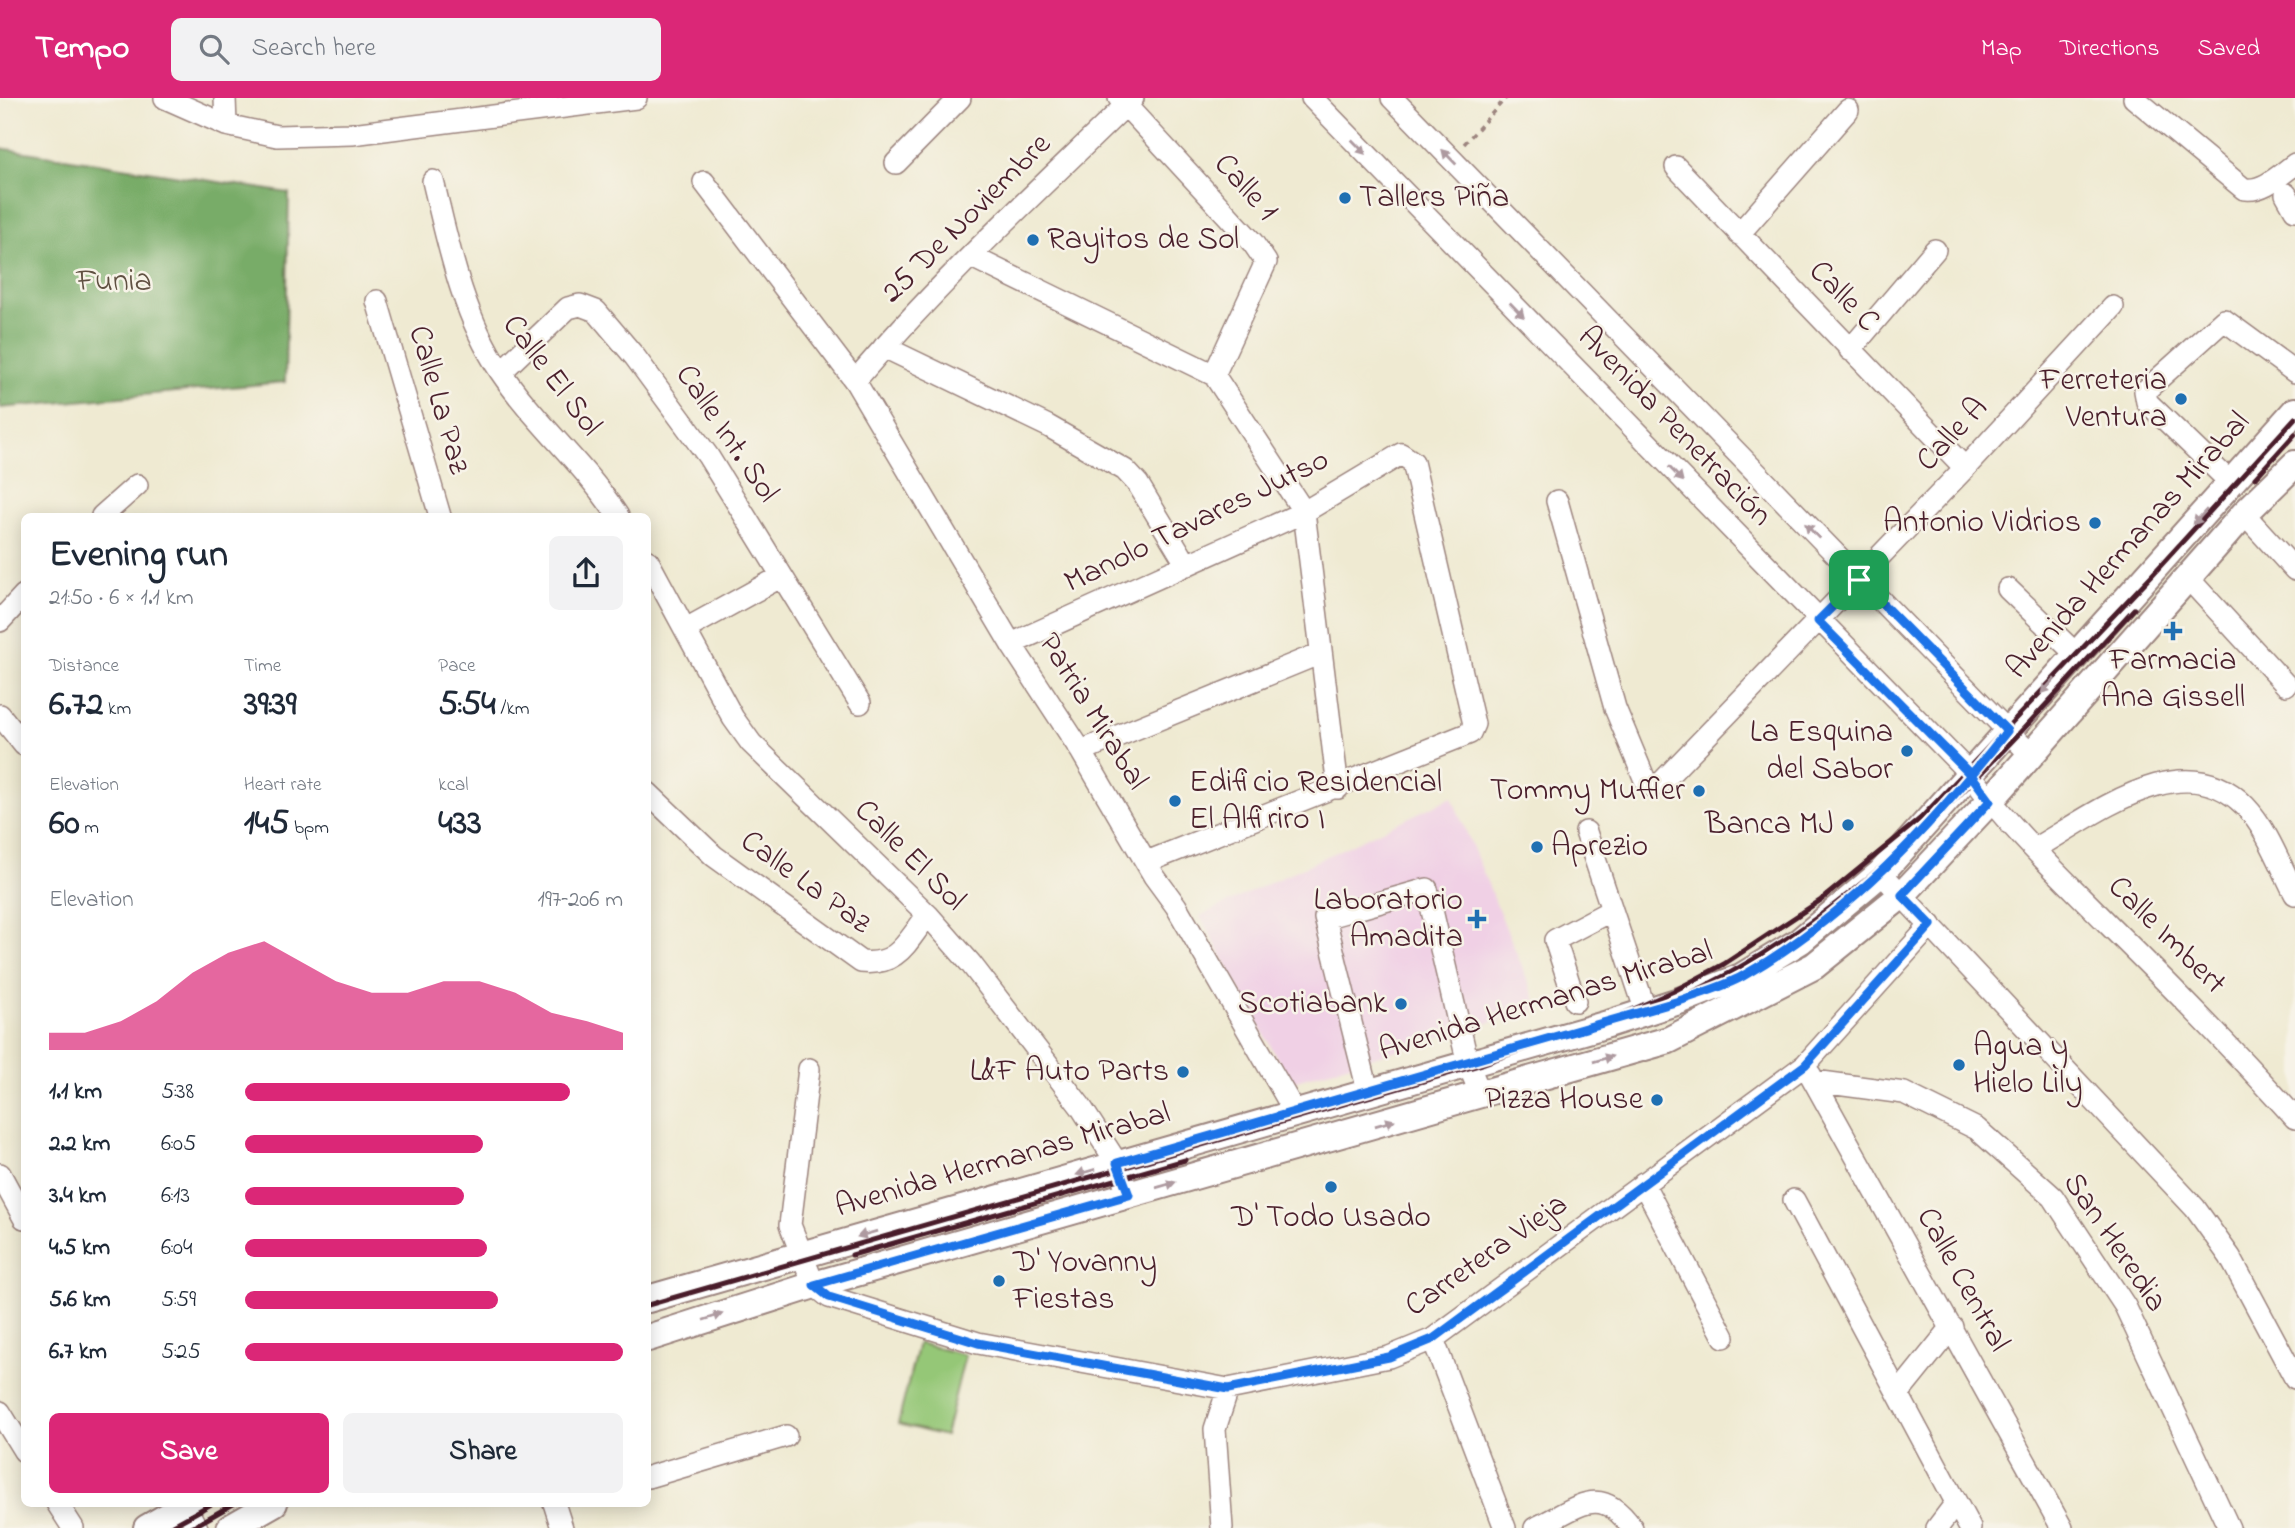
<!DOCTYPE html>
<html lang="en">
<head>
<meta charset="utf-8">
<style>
	body { margin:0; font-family:"Indie Flower",sans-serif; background:#f2f2f3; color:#1f2937; height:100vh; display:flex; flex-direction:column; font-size:26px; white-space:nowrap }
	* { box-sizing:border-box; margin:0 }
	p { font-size:23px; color:#747a83 }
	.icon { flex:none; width:38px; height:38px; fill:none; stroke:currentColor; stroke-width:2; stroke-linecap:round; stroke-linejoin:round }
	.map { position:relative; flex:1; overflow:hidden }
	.details { position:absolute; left:21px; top:415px; width:630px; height:994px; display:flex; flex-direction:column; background:#fff; border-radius:10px; box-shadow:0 4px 18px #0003 }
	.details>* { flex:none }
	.pin { position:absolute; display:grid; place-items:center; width:60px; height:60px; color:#fff; margin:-30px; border-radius:14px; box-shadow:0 4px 10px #0006 }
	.round { display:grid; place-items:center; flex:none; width:74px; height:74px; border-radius:10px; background:#f2f2f3 }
	.headline { display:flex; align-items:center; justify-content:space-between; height:119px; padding:0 28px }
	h1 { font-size:38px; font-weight:700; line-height:52px }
	.figures { display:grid; grid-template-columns:repeat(3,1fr); gap:10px; height:119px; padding:7px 28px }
	.figures div { display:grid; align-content:center }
	.figures b { font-size:35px; font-weight:700 }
	.figures small { font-size:19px; font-weight:400 }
	.figures p { font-size:19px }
	.chart { height:196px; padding:14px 28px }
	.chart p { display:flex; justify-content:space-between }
	.chart svg { width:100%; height:126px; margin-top:7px; fill:#db2777; opacity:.7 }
	.cta { display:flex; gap:14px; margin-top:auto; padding:14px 28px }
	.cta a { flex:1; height:80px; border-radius:10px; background:#db2777; color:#fff; font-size:28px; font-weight:700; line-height:80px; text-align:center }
	.cta a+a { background:#f2f2f3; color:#1f2937 }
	ul { padding:0 28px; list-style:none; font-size:23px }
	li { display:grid; grid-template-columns:112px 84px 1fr; align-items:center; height:52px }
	li i { height:18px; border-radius:9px; background:#db2777 }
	header { display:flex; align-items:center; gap:42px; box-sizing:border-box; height:98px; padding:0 35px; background:#db2777; color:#fff }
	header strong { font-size:33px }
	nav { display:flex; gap:38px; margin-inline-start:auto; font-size:24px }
	.search { width:490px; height:63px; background:#f2f2f3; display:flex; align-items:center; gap:18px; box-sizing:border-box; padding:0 24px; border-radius:10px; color:#747a83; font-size:26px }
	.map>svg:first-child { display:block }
</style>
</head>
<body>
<header>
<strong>Tempo</strong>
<div class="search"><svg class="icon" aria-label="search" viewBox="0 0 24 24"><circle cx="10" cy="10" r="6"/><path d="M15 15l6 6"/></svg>Search here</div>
<nav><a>Map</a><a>Directions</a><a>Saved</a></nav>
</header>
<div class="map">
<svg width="2295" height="1430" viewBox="0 0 2295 1430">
	<rect width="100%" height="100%" fill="#f7f3e8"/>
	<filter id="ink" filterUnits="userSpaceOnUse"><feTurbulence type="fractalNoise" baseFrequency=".0143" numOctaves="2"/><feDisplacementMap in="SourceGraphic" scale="14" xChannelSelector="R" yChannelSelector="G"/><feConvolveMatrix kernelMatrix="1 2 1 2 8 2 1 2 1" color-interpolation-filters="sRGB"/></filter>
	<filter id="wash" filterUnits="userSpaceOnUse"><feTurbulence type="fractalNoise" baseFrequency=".00686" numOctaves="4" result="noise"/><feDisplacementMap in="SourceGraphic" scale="28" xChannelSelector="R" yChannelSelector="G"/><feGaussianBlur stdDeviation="1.57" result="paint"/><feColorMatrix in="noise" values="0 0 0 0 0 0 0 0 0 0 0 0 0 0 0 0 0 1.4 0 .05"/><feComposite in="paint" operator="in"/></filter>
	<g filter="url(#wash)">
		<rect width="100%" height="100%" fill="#efead2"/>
		<path fill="#f0d0e5" d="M1452,699L1539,910L1290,984L1200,818Z"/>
		<path fill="#95c777" stroke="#707351" stroke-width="2" d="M918,1245L965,1257L945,1338L898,1326Z"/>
		<path fill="#78ac68" stroke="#61664a" stroke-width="2" d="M0,50L289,95L285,284L0,310Z"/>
	</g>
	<g filter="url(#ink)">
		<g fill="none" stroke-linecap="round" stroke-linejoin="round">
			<g stroke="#9c847e" stroke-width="24">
				<path id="minor" d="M165,0L226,27L277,38L352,36L636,0
					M225,0L226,27
					M1119,0L1253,145L1266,164L1214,277
					M1312,0L1971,677C2011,732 2062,779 2109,827C2173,890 2235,953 2295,1020
					M1392,0L2031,657
					M2134,0L2244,91C2263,94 2280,77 2295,66
					M896,65L960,0
					M1676,69L1965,370
					M433,83C449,149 462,216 500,273C535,325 584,366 618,418
					M704,84L855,283L1011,546L1081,653L1154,778L1176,808L1296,1016
					M2286,96L2295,112
					M1739,136L1848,12
					M972,159L1214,277L1304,414L1338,690
					M377,203L440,418
					M884,249L1048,328L1125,372L1138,386L1187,467
					M1850,252L1935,152
					M501,274L568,210L580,207L596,213L635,259L708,358L860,605
					M855,283C940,182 1039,92 1133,0
					M2231,385L2147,304L2145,293L2224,222L2295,274
					M1557,403L1615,610L1645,682L1652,688L1661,685L1965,370L2113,209
					M2244,416L2295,472
					M102,418L137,387
					M648,463L733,620L751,645L928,817L971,866L1081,1009L1117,1065L1129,1097
					M2188,480L2286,587
					M2008,491L2076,556
					M0,523L24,497
					M686,531L782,478
					M1011,546L1304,414L1401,356L1413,364L1474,626L1470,635L1147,764
					M0,617L24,647
					M1081,653L1321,555
					M648,695L714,758L861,864C899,868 906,844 928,817
					M1586,734L1646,914
					M2034,751C2093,718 2183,644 2245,708C2268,732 2280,767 2295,796
					M1881,775L2195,1110L2230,1159L2295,1280
					M1575,903L1555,842L1612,812
					M809,971L790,1127L814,1187L829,1199L978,1245L1228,1291L1389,1259L1433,1241L1805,967L1931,827
					M1810,976L2062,1430
					M1814,983L1904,995L1977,1031L2053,1099L2125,1208L2229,1430
					M1368,993L1325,820L1427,791L1468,966L1481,997
					M0,1076L24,1120
					M1643,1085L1724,1239
					M1794,1102L1970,1430
					M1433,1241L1505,1430
					M1898,1296L1952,1229
					M0,1314L24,1353
					M648,1379L786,1338
					M57,1405L73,1430
					M183,1405L197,1430
					M554,1405L562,1430
					M1222,1430L1215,1331L1228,1291
					M1535,1430C1577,1411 1599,1383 1632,1430
					M1937,1430L1956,1405"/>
			</g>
			<g stroke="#9c847e" stroke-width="30">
				<path id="major" d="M648,1201L1608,926L1679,903L1741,879L1800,843L1881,775L2295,313
					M648,1240L814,1187L1669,942L1814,868L1902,797L1990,703L2244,416L2295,366
					M147,1430L191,1405
					M230,1430L274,1405"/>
			</g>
			<path stroke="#9c847e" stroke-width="3.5" stroke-dasharray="5 5" stroke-linecap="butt" d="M1464,46L1506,0"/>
			<use href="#minor" stroke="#fff" stroke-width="21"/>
			<use href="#major" stroke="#fff" stroke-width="26"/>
			<path stroke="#4a1f2b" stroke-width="5" d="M2255,380L2295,336
				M1674,903C1866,817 1995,661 2134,511
				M852,1157L1185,1062
				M648,1207L1482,966L1625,915L1674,893L1724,866L1821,802L1921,720L2153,476L2295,320
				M168,1430L213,1405
				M191,1430L235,1405"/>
		</g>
		<defs><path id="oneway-solid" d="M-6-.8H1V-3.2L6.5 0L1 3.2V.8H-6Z" transform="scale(1.75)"/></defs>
		<g fill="#ae9aa0">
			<use href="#oneway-solid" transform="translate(1359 49) rotate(46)"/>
			<use href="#oneway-solid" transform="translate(1449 59) rotate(-134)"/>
			<use href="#oneway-solid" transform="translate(1517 212) rotate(46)"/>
			<use href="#oneway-solid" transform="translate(1676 376) rotate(46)"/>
			<use href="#oneway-solid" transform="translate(2200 419) rotate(132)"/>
			<use href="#oneway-solid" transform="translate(1812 433) rotate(-134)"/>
			<use href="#oneway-solid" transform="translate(2048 588) rotate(132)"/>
			<use href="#oneway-solid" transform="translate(1603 961) rotate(-16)"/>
			<use href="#oneway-solid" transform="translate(1385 1025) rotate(-16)"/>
			<use href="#oneway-solid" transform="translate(1086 1074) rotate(164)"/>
			<use href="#oneway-solid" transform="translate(1166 1087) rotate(-16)"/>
			<use href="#oneway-solid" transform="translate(867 1136) rotate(164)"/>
			<use href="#oneway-solid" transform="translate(713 1219) rotate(-18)"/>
		</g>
	</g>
	<g fill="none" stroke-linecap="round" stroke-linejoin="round" filter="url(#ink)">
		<g stroke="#fff" stroke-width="14">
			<path id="route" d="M1859,482L2007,633C1933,726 1848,819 1743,878C1724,889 1700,895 1679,903L1117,1065L1129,1097L814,1187L829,1199L978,1245L1228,1291L1389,1259L1433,1241L1805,967L1931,827L1902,797L1990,703L1971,677L1818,523L1859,482"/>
		</g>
		<use href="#route" stroke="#1a73e8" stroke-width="9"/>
	</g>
	<g fill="#1f6fb2" stroke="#f7f3e8" stroke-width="2.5">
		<circle cx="1345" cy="100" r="7"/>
		<circle cx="1033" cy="142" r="7"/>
		<circle cx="2181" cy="301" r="7"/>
		<circle cx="2095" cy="425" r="7"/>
		<path d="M2169.5 522.5h7v7h7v7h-7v7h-7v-7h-7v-7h7z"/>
		<circle cx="1907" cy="653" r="7"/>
		<circle cx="1699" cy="693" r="7"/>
		<circle cx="1175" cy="703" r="7"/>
		<circle cx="1848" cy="727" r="7"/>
		<circle cx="1537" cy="749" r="7"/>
		<path d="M1473.5 810.5h7v7h7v7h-7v7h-7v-7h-7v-7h7z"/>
		<circle cx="1401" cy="906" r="7"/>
		<circle cx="1959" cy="967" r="7"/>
		<circle cx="1183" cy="974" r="7"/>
		<circle cx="1657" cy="1002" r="7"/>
		<circle cx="1331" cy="1089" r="7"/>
		<circle cx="999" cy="1183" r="7"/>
	</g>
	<g text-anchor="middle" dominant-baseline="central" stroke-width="5" stroke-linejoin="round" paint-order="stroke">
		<g font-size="32" fill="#4a1f2b" stroke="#f7f3e8">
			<text transform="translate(1245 90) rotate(48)">Calle 1</text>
			<text transform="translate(967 121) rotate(-45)">25 De Noviembre</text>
			<text transform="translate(1843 199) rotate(46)">Calle C</text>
			<text transform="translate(551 278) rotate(53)">Calle El Sol</text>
			<text transform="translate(438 302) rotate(74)">Calle La Paz</text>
			<text transform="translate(1674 329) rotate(46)">Avenida Penetración</text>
			<text transform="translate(726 336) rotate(56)">Calle Int. Sol</text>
			<text transform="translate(1953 337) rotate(-47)">Calle A</text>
			<text transform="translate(1197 424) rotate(-26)">Manolo Tavares Jutso</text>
			<text transform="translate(2129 448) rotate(-48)">Avenida Hermanas Mirabal</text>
			<text transform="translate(1092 614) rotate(58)">Patria Mirabal</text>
			<text transform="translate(909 758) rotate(45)">Calle El Sol</text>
			<text transform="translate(805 785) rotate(36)">Calle La Paz</text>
			<text transform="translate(2166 838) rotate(45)">Calle Imbert</text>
			<text transform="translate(1546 904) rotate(-17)">Avenida Hermanas Mirabal</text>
			<text transform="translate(1003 1063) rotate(-16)">Avenida Hermanas Mirabal</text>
			<text transform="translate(2114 1145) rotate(56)">San Heredia</text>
			<text transform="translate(1487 1158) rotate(-35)">Carretera Vieja</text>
			<text transform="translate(1962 1182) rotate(61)">Calle Central</text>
		</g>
		<g font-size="32" fill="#4a1f2b" stroke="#f7f3e8" text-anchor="end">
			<text x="1359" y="100" text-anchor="start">Tallers Piña</text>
			<text x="1047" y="142" text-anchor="start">Rayitos de Sol</text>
			<text x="2167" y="283">Ferreteria<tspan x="2167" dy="37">Ventura</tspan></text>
			<text x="2081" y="425">Antonio Vidrios</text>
			<text x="2173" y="563" text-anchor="middle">Farmacia<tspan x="2173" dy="37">Ana Gissell</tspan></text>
			<text x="1893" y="635">La Esquina<tspan x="1893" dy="37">del Sabor</tspan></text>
			<text x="1189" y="685" text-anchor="start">Edificio Residencial<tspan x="1189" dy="37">El Alfiriro I</tspan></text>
			<text x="1685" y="693">Tommy Muffler</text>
			<text x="1834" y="727">Banca MJ</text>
			<text x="1551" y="749" text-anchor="start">Aprezio</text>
			<text x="1463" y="803">Laboratorio<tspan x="1463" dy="37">Amadita</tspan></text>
			<text x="1387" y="906">Scotiabank</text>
			<text x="1973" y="949" text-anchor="start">Agua y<tspan x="1973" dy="37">Hielo Lily</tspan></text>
			<text x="1169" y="974">L&amp;F Auto Parts</text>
			<text x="1643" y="1002">Pizza House</text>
			<text x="1331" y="1120" text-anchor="middle">D' Todo Usado</text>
			<text x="1013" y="1165" text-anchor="start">D' Yovanny<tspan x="1013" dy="37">Fiestas</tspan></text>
		</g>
		<g font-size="32" fill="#605142" stroke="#f7f3e8">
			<text x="114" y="184">Funia</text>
		</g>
	</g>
</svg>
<div class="pin" style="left:1859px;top:482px;background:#1e9e55"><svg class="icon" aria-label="arrive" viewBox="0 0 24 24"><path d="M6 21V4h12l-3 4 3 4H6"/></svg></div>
<section class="details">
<div class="headline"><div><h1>Evening run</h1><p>21:50 · 6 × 1.1 km</p></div><a class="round"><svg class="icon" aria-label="share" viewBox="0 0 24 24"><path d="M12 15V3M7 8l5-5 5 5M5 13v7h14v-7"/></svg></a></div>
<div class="figures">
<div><p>Distance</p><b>6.72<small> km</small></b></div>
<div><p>Time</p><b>39:39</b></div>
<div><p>Pace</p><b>5:54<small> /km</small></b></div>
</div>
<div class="figures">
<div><p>Elevation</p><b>60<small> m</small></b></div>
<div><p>Heart rate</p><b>145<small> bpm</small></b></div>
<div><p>kcal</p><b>433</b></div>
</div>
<div class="chart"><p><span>Elevation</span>197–206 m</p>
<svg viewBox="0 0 160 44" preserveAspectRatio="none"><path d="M0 44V38L10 38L20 34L30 27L40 17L50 10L60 6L70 13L80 20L90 24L100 24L110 20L120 20L130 24L140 31L150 34L160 38V44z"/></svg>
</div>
<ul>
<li><b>1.1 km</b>5:38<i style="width:86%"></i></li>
<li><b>2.2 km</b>6:05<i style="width:63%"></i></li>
<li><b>3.4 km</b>6:13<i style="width:58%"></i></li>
<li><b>4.5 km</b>6:04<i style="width:64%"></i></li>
<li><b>5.6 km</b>5:59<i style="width:67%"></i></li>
<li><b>6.7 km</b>5:25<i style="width:100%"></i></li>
</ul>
<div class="cta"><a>Save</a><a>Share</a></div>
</section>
</div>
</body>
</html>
